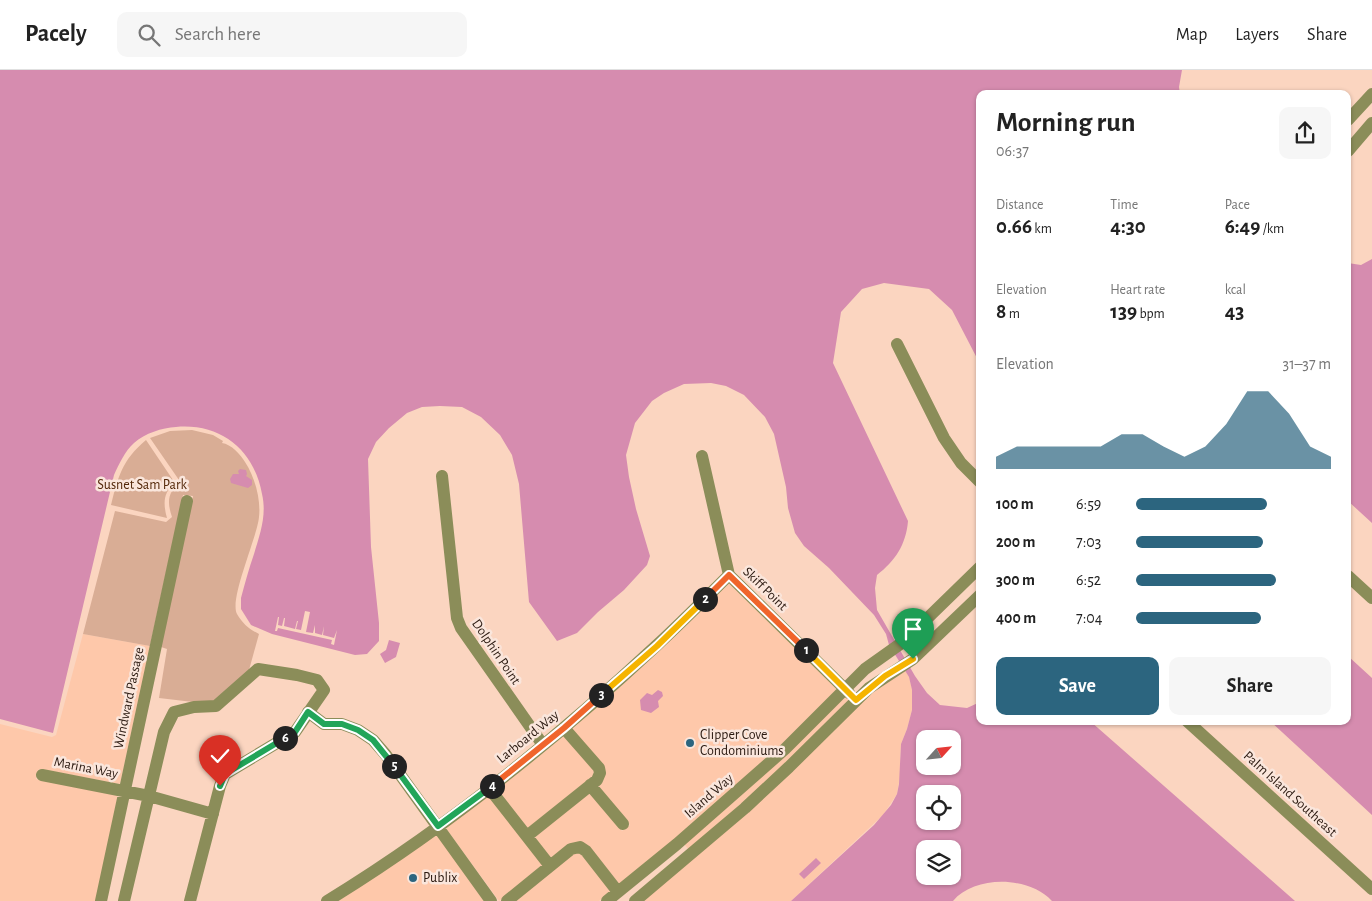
<!DOCTYPE html>
<html lang="en">
<head>
<meta charset="utf-8">
<style>
	body { margin:0; font-family:"Alegreya Sans",sans-serif; background:#f6f6f6; color:#222; height:100vh; display:flex; flex-direction:column; font-size:19px; white-space:nowrap }
	* { box-sizing:border-box; margin:0 }
	p { font-size:16px; color:#767676 }
	.icon { flex:none; width:28px; height:28px; fill:none; stroke:currentColor; stroke-width:2; stroke-linecap:round; stroke-linejoin:round }
	.map { position:relative; flex:1; overflow:hidden }
	.side { position:absolute; left:976px; top:20px; width:375px; height:635px; display:flex; flex-direction:column; background:#fff; border-radius:10px; box-shadow:0 1px 4px #0004 }
	.side>* { flex:none }
	.needle { width:32px; rotate:63deg }
	.fabs { position:absolute; left:916px; top:660px; display:grid; gap:10px }
	.fabs a { display:grid; place-items:center; width:45px; height:45px; border-radius:10px; background:#fff; box-shadow:0 1px 4px #0004; font-size:25px }
	.pin { position:absolute; display:grid; place-items:center; width:42px; height:42px; color:#fff; margin:-51px -21px; border-radius:50% 50% 50% 0; rotate:-45deg; box-shadow:0 0 5px #0007 }
	.pin .icon { rotate:45deg }
	.km { position:absolute; width:25px; height:25px; margin:-12px; border-radius:50%; background:#222; color:#fff; font-size:14px; line-height:25px; text-align:center }
	.round { display:grid; place-items:center; flex:none; width:52px; height:52px; border-radius:10px; background:#f6f6f6 }
	.headline { display:flex; align-items:center; justify-content:space-between; height:85px; padding:0 20px }
	h1 { font-size:28px; font-weight:700; line-height:38px }
	.figures { display:grid; grid-template-columns:repeat(3,1fr); gap:8px; height:85px; padding:5px 20px }
	.figures div { display:grid; align-content:center }
	.figures b { font-size:21px; font-weight:700 }
	.figures small { font-size:14px; font-weight:400 }
	.figures p { font-size:14px }
	.chart { height:140px; padding:10px 20px }
	.chart p { display:flex; justify-content:space-between }
	.chart svg { width:100%; height:90px; margin-top:5px; fill:#2c657f; opacity:.7 }
	.button { display:flex; gap:10px; margin-top:auto; padding:10px 20px }
	.button a { flex:1; height:58px; border-radius:10px; background:#2c657f; color:#fff; font-size:20px; font-weight:700; line-height:58px; text-align:center }
	.button a+a { background:#f6f6f6; color:#222 }
	ul { padding:0 20px; list-style:none; font-size:16px }
	li { display:grid; grid-template-columns:80px 60px 1fr; align-items:center; height:38px }
	li i { height:12px; border-radius:6px; background:#2c657f }
	header { display:flex; align-items:center; gap:30px; box-sizing:border-box; height:70px; padding:0 25px; background:#fff; border-bottom:1px solid #e0e0e0 }
	header strong { font-size:24px }
	nav { display:flex; gap:28px; margin-inline-start:auto; font-size:18px }
	.search { width:350px; height:45px; background:#f6f6f6; display:flex; align-items:center; gap:12px; box-sizing:border-box; padding:0 18px; border-radius:10px; color:#767676; font-size:19px }
	.map>svg:first-child { display:block }
</style>
</head>
<body>
<header>
<strong>Pacely</strong>
<div class="search"><svg class="icon" aria-label="search" viewBox="0 0 24 24"><circle cx="10" cy="10" r="6"/><path d="M15 15l6 6"/></svg>Search here</div>
<nav><a>Map</a><a>Layers</a><a>Share</a></nav>
</header>
<div class="map">
<svg width="1372" height="831" viewBox="0 0 1372 831">
	<rect width="100%" height="100%" fill="#fbd5c0"/>
	<path fill="#fec8aa" d="M729,512L837,619L781,676L674,771L620,815L591,778L551,788L534,766L589,722L622,761L630,755L598,715L602,712L571,658Z
		M83,564L150,576L120,714L39,699L36,709L118,724L96,831H0V654L52,667L56,665Z
		M905,600L909,607L912,620V640L907,659L901,674L900,686L901,701L897,724L883,745L791,831H643L873,622Z
		M845,626L849,630L786,694L689,780L684,774Z
		M563,665L594,700L593,707L528,759L497,718Z
		M488,725L543,795L499,831L445,757Z
		M436,763L484,831H336Z
		M578,782L582,785L611,821L599,831H515L573,783Z"/>
	<path fill="#d9ad95" d="M192,360L213,365L223,371L222,373C231,374 241,385 245,392C255,407 261,430 259,447C257,468 229,529 237,544C243,554 249,559 259,564L249,600L214,632H193L159,628L167,579L161,577L193,426L183,425L150,576L83,564L115,441L166,452L172,447C169,438 167,429 172,421C176,417 178,416 179,410L150,368L170,361Z
		M146,370L175,413C163,422 163,434 167,448L111,435C118,407 122,390 146,370Z"/>
	<path fill="#d68caf" fill-rule="evenodd" d="M0,0H1182L1179,17L1180,24H980V294L952,240L929,219L884,213L862,219L841,242L833,293L908,451C906,475 895,491 877,505L875,518L877,540L915,606L927,623L940,635L967,638L980,632V651H1090L1295,831H1052C1029,806 975,805 953,831H791L874,755L891,735L897,724L899,714L901,674L907,659L912,640V620L909,607L889,575L886,564L874,545L829,498L804,476L795,463L788,438L786,417L774,364L765,347L744,325L726,316L711,313L684,314L664,323L652,331L635,353L626,385L629,407L636,439L650,486L647,495L624,520L598,542L577,563L557,571L529,532L519,414L512,385L500,365L481,347L462,337L440,336L422,337L407,343L389,358L376,372L368,389L371,477L379,553V571L367,584L355,585L272,564L251,555L241,539V528C245,513 249,498 254,484C260,464 267,445 262,424C254,380 221,353 176,357C162,358 145,363 134,373C125,381 119,394 114,405L53,663L0,649ZM925,669H952V696H925ZM925,724H952V751H925ZM925,779H952V806H925Z
		M1372,189V453L1348,431V193L1361,195Z
		M240,399L246,400L247,404L246,406L252,410V415L248,418L231,413L230,409L233,404H239L238,401Z
		M389,570L400,573L396,587L385,593L380,584L386,580Z
		M1348,586L1372,608V745L1270,651H1348Z
		M658,620L662,622L663,626L658,631L659,637L651,643L641,640L640,630L647,623L652,625Z
		M816,788L821,793L804,809L799,804Z"/>
	<path fill="#fbd5c0" d="M305,541L310,542L306,562L313,563L315,555V563L322,565L324,556L323,565L334,568L337,560L334,575L331,574L332,570L278,558L277,561H275L278,547H279L278,555L282,556L284,548H285L284,556L295,559L297,551H298L296,559L301,560Z"/>
	<g fill="none" stroke-linecap="round" stroke-linejoin="round">
		<path stroke="#8b8d59" stroke-width="12" d="M1348,50L1372,24
			M1348,81L1372,53
			M897,274L944,368L961,393L980,412
			M702,386L729,505L849,623
			M442,406L457,548L461,558L543,675
			M1348,506L1372,528
			M308,642L324,654H342L358,660L373,670L386,685L491,831
			M1187,651L1372,819
			M42,705L149,726L213,744
			M590,715L623,754
			M489,718L550,796
			M527,766L597,710L600,703L599,698L564,658
			M101,831L187,431
			M124,831L164,662L174,642L194,637L216,636L258,599L297,605L317,610L324,620L295,662L225,704L220,716L190,831
			M327,831C445,759 555,670 656,576C681,553 705,529 729,505
			M507,831L571,779L580,777L586,781L618,822
			M607,831L677,774L785,679L865,599L903,572L980,497
			M635,831L745,738L789,697L869,618L913,589L980,525"/>
	</g>
	<g fill="none" stroke-linecap="round" stroke-linejoin="round">
		<g stroke="#fff" stroke-width="10">
			<path id="split-1" d="M806,580L856,630L885,606L913,589"/>
		</g>
		<g stroke="#fff" stroke-width="10">
			<path id="split-2" d="M705,529L729,505L806,580"/>
		</g>
		<g stroke="#fff" stroke-width="10">
			<path id="split-3" d="M601,625L657,576L705,529"/>
		</g>
		<g stroke="#fff" stroke-width="10">
			<path id="split-4" d="M492,716L564,658L601,625"/>
		</g>
		<g stroke="#fff" stroke-width="10">
			<path id="split-5" d="M394,696L438,756L492,716"/>
		</g>
		<g stroke="#fff" stroke-width="10">
			<path id="split-6" d="M285,668L295,662L308,642L324,654H342L358,660L373,670L394,696"/>
		</g>
		<g stroke="#fff" stroke-width="10">
			<path id="split-7" d="M220,716L225,704L285,668"/>
		</g>
		<use href="#split-1" stroke="#f5b400" stroke-width="6"/>
		<use href="#split-2" stroke="#f0652b" stroke-width="6"/>
		<use href="#split-3" stroke="#f5b400" stroke-width="6"/>
		<use href="#split-4" stroke="#f0652b" stroke-width="6"/>
		<use href="#split-5" stroke="#22a559" stroke-width="6"/>
		<use href="#split-6" stroke="#22a559" stroke-width="6"/>
		<use href="#split-7" stroke="#22a559" stroke-width="6"/>
	</g>
	<g fill="#2c657f" stroke="#fae6dc" stroke-width="2">
		<circle cx="690" cy="673" r="5"/>
		<circle cx="413" cy="808" r="5"/>
	</g>
	<g text-anchor="middle" dominant-baseline="central" stroke-width="5" stroke-linejoin="round" paint-order="stroke">
		<g font-size="14" fill="#542809" stroke="#fae6dc">
			<text x="142" y="415">Susnet Sam Park</text>
		</g>
		<g font-size="14" fill="#2a1910" stroke="#fae6dc">
			<text transform="translate(765 519) rotate(44)">Skiff Point</text>
			<text transform="translate(496 582) rotate(56)">Dolphin Point</text>
			<text transform="translate(129 628) rotate(-78)">Windward Passage</text>
			<text transform="translate(528 667) rotate(-39)">Larboard Way</text>
			<text transform="translate(86 698) rotate(11)">Marina Way</text>
			<text transform="translate(1290 724) rotate(42)">Palm Island Southeast</text>
			<text transform="translate(709 726) rotate(-41)">Island Way</text>
		</g>
		<g font-size="14" fill="#2a1910" stroke="#fae6dc" text-anchor="start">
			<text x="700" y="665">Clipper Cove<tspan x="700" dy="16">Condominiums</tspan></text>
			<text x="423" y="808">Publix</text>
		</g>
	</g>
</svg>
<div class="fabs">
<a><svg class="needle" viewBox="-14 -14 28 28"><path d="M0-13l5 13h-10z" fill="#e53935"/><path d="M0 13l5-13h-10z" fill="#767676"/></svg></a>
<a><svg class="icon" aria-label="locate" viewBox="0 0 24 24"><circle cx="12" cy="12" r="6"/><path d="M12 2v4M12 18v4M2 12h4M18 12h4"/></svg></a>
<a><svg class="icon" aria-label="layers" viewBox="0 0 24 24"><path d="M12 4l9 5-9 5-9-5zM3 14l9 5 9-5"/></svg></a>
</div>
<div class="pin" style="left:913px;top:589px;background:#1e9e55"><svg class="icon" aria-label="arrive" viewBox="0 0 24 24"><path d="M6 21V4h12l-3 4 3 4H6"/></svg></div>
<div class="pin" style="left:220px;top:716px;background:#d93025"><svg class="icon" aria-label="check" viewBox="0 0 24 24"><path d="M5 12l5 5 9-10"/></svg></div>
<b class="km" style="left:806px;top:580px">1</b>
<b class="km" style="left:705px;top:529px">2</b>
<b class="km" style="left:601px;top:625px">3</b>
<b class="km" style="left:492px;top:716px">4</b>
<b class="km" style="left:394px;top:696px">5</b>
<b class="km" style="left:285px;top:668px">6</b>
<section class="side">
<div class="headline"><div><h1>Morning run</h1><p>06:37</p></div><a class="round"><svg class="icon" aria-label="share" viewBox="0 0 24 24"><path d="M12 15V3M7 8l5-5 5 5M5 13v7h14v-7"/></svg></a></div>
<div class="figures">
<div><p>Distance</p><b>0.66<small> km</small></b></div>
<div><p>Time</p><b>4:30</b></div>
<div><p>Pace</p><b>6:49<small> /km</small></b></div>
</div>
<div class="figures">
<div><p>Elevation</p><b>8<small> m</small></b></div>
<div><p>Heart rate</p><b>139<small> bpm</small></b></div>
<div><p>kcal</p><b>43</b></div>
</div>
<div class="chart"><p><span>Elevation</span>31–37 m</p>
<svg viewBox="0 0 160 44" preserveAspectRatio="none"><path d="M0 44V38L10 33L20 33L30 33L40 33L50 33L60 27L70 27L80 33L90 38L100 33L110 22L120 6L130 6L140 17L150 33L160 38V44z"/></svg>
</div>
<ul>
<li><b>100 m</b>6:59<i style="width:67%"></i></li>
<li><b>200 m</b>7:03<i style="width:65%"></i></li>
<li><b>300 m</b>6:52<i style="width:72%"></i></li>
<li><b>400 m</b>7:04<i style="width:64%"></i></li>
</ul>
<div class="button"><a>Save</a><a>Share</a></div>
</section>
</div>
</body>
</html>
